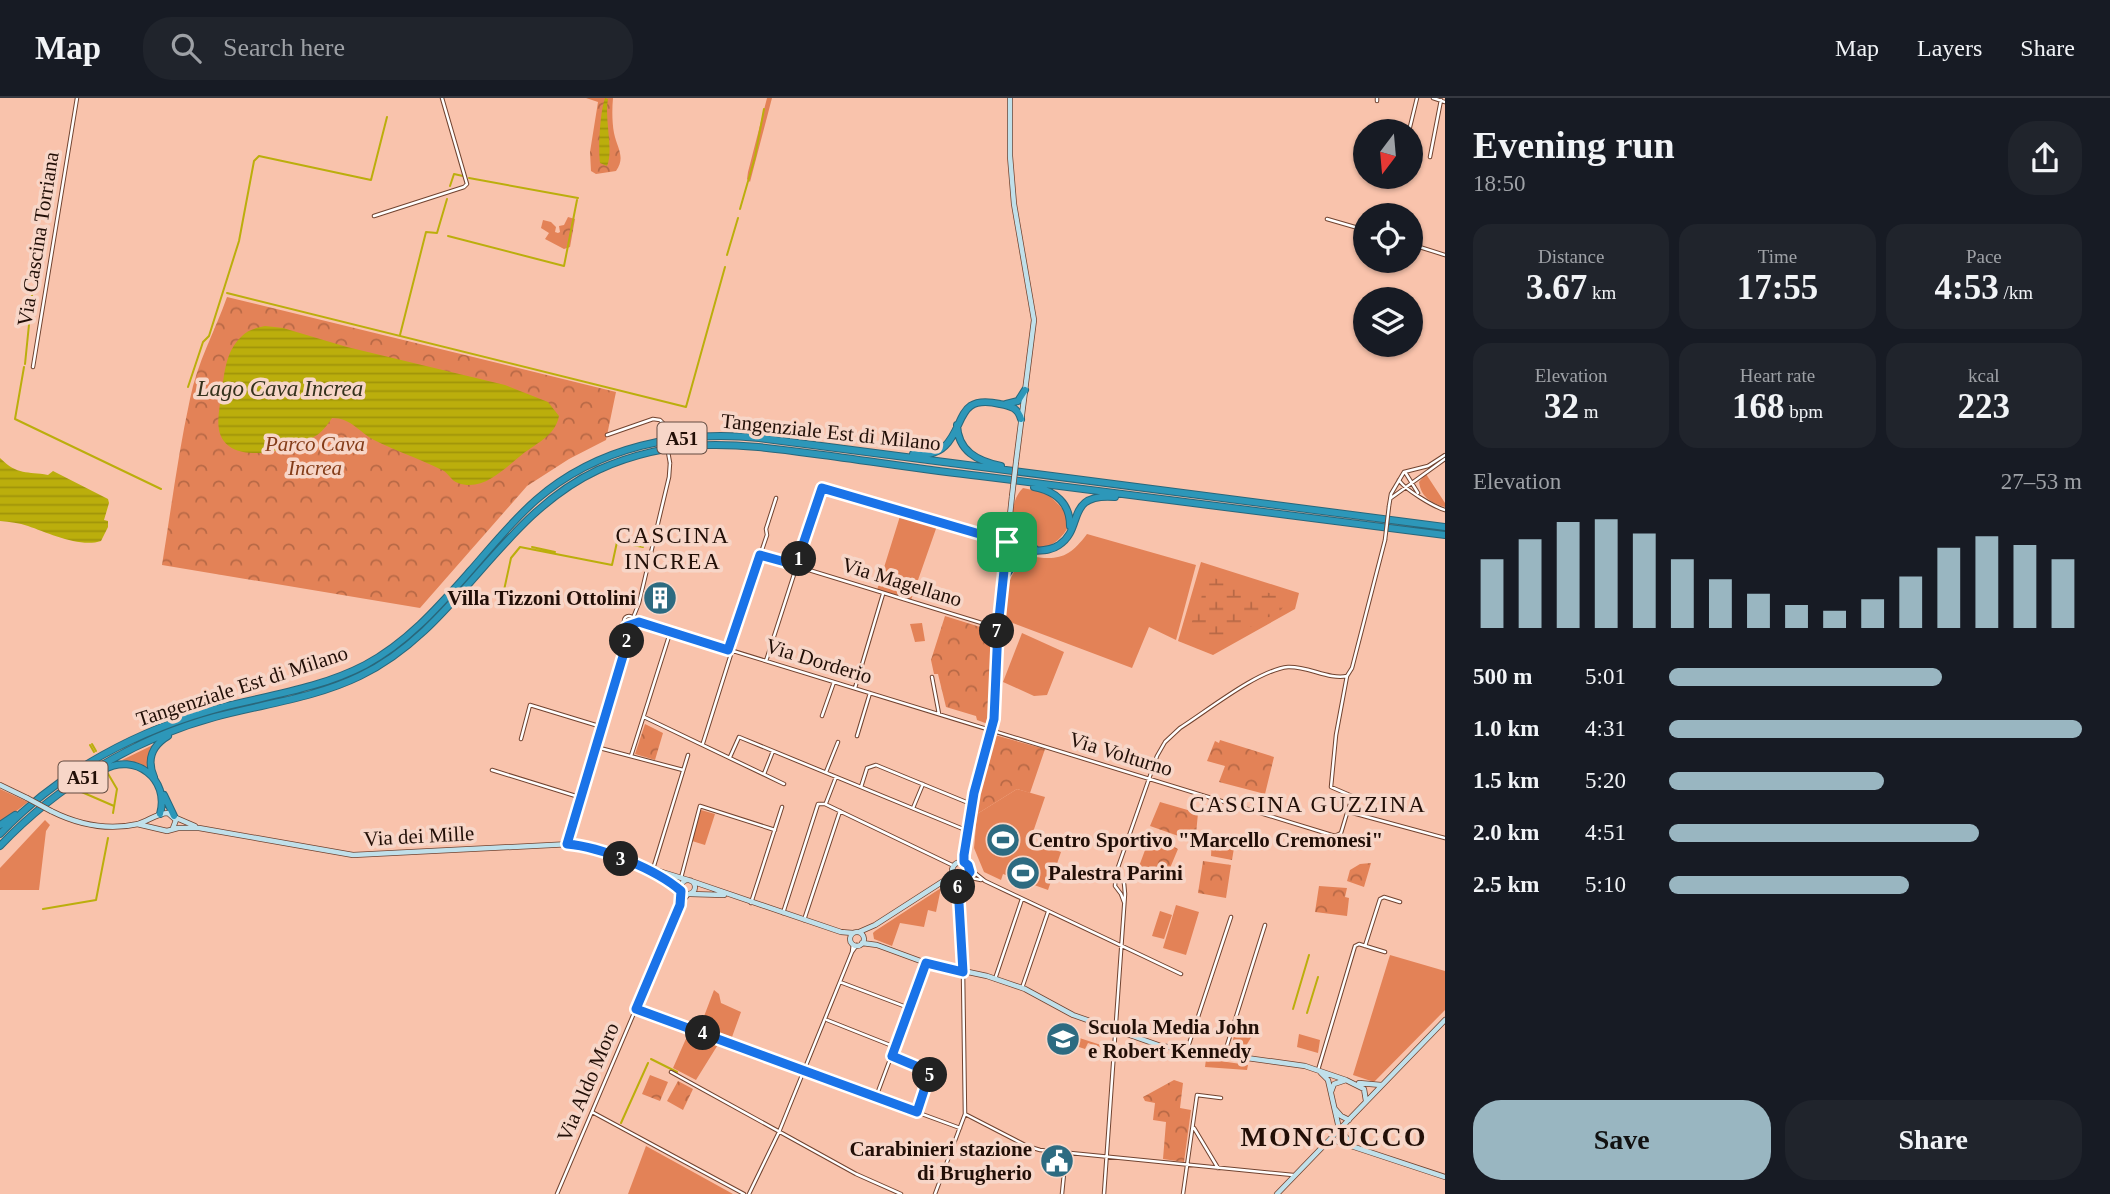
<!DOCTYPE html>
<html lang="en">
<head>
<meta charset="utf-8">
<style>
	body { margin:0; font-family:Georgia,serif; background:#20242c; color:#f1f3f6; height:100vh; display:flex; flex-direction:column; font-size:26px; white-space:nowrap }
	* { box-sizing:border-box; margin:0 }
	p { font-size:23px; color:#9ea1a6 }
	.icon { flex:none; width:38px; height:38px; fill:none; stroke:currentColor; stroke-width:2; stroke-linecap:round; stroke-linejoin:round }
	.map { position:relative; flex:1; overflow:hidden }
	.panel { display:flex; flex-direction:column; background:#171b24; width:665px }
	.panel>* { flex:none }
	.needle { width:46px; rotate:196deg }
	.controls { position:absolute; left:1353px; top:21px; display:grid; gap:14px }
	.controls a { display:grid; place-items:center; width:70px; height:70px; border-radius:50%; background:#171b24; box-shadow:0 2px 5px #0004; font-size:35px }
	.pin { position:absolute; display:grid; place-items:center; width:60px; height:60px; color:#fff; margin:-30px; border-radius:14px; box-shadow:0 4px 10px #0006 }
	.km { position:absolute; width:35px; height:35px; margin:-18px; border-radius:50%; background:#222; color:#fff; font-size:19px; line-height:35px; text-align:center }
	.round { display:grid; place-items:center; flex:none; width:74px; height:74px; border-radius:28px; background:#20242c }
	.summary { display:flex; align-items:center; justify-content:space-between; height:119px; padding:0 28px }
	h1 { font-size:38px; font-weight:800; line-height:52px }
	.stats { display:grid; grid-template-columns:repeat(3,1fr); gap:10px; height:119px; padding:7px 28px }
	.stats div { display:grid; align-content:center; border-radius:18px; background:#20242c; text-align:center }
	.stats b { font-size:35px; font-weight:800 }
	.stats small { font-size:19px; font-weight:400 }
	.stats p { font-size:19px }
	.chart { height:196px; padding:14px 28px }
	.chart p { display:flex; justify-content:space-between }
	.chart svg { width:100%; height:126px; margin-top:7px; stroke:#99b6c1; stroke-width:6 }
	.button { display:flex; gap:14px; margin-top:auto; padding:14px 28px }
	.button a { flex:1; height:80px; border-radius:28px; background:#99b6c1; color:#111; font-size:28px; font-weight:800; line-height:80px; text-align:center }
	.button a+a { background:#20242c; color:#f1f3f6 }
	ul { padding:0 28px; list-style:none; font-size:23px }
	li { display:grid; grid-template-columns:112px 84px 1fr; align-items:center; height:52px }
	li i { height:18px; border-radius:9px; background:#99b6c1 }
	header { display:flex; align-items:center; gap:42px; box-sizing:border-box; height:98px; padding:0 35px; background:#171b24; border-bottom:2px solid #363941 }
	header strong { font-size:33px }
	nav { display:flex; gap:38px; margin-inline-start:auto; font-size:24px }
	.search { width:490px; height:63px; background:#20242c; display:flex; align-items:center; gap:18px; box-sizing:border-box; padding:0 24px; border-radius:28px; color:#9ea1a6; font-size:26px }
	main { display:flex; flex:1; min-height:0 }
	.map>svg:first-child { display:block }
</style>
</head>
<body>
<header>
<strong>Map</strong>
<div class="search"><svg class="icon" aria-label="search" viewBox="0 0 24 24"><circle cx="10" cy="10" r="6"/><path d="M15 15l6 6"/></svg>Search here</div>
<nav><a>Map</a><a>Layers</a><a>Share</a></nav>
</header>
<main>
<div class="map">
<svg width="1445" height="1096" viewBox="0 0 1445 1096">
	<defs>
		<pattern id="forest-crowns" width="20" height="18" patternUnits="userSpaceOnUse" patternTransform="scale(1.75)"><rect width="20" height="18" fill="#e38257"/><path d="M2 6a3 3 0 1 1 6 0M12 15a3 3 0 1 1 6 0" fill="none" stroke="#b86946"/></pattern>
		<pattern id="wetland-marsh" width="20" height="14" patternUnits="userSpaceOnUse" patternTransform="scale(1.75)"><rect width="20" height="14" fill="#e38257"/><path d="M1 5h8M5 5V1M11 12h8M15 12V8" fill="none" stroke="#b86946"/></pattern>
		<pattern id="water-rules" width="6" height="5" patternUnits="userSpaceOnUse" patternTransform="scale(1.75)"><rect width="6" height="5" fill="#bbae0c"/><path d="M0 2.5h6" fill="none" stroke="#a0940a"/></pattern>
	</defs>
	<rect width="100%" height="100%" fill="#f9c3ac"/>
	<path fill="#e38257" d="M767,0H772L750,84L747,81L748,74Z
		M1426,376L1445,405V409C1431,405 1421,399 1419,384Z
		M1023,390L1047,395L1066,414L1067,431C1053,453 1035,455 1015,440C1010,425 1011,401 1023,390Z
		M901,415L938,425L911,502L877,492Z
		M1087,436L1196,467L1176,542L1149,529L1132,570L1005,522C1006,495 1006,475 1029,458C1058,463 1069,460 1087,436Z
		M1201,464L1299,495L1295,511L1213,557L1178,543Z
		M922,525L925,543L915,544L910,526Z
		M1022,535L1064,554L1047,597L1034,598L1003,584Z
		M155,646L148,664V671L138,665L122,662Z
		M0,691L28,704L0,726Z
		M1017,691L1045,699L1031,740L1034,744L1061,754L1048,792L1003,776L1001,782L984,774L974,750L977,716Z
		M701,712L715,716L705,747L692,743Z
		M45,722L50,727L46,733L39,792H0V770Z
		M941,790L936,814L928,812L924,829L900,825L892,848L874,841L873,835L875,833Z
		M1176,807L1199,814L1186,857L1163,850Z
		M1160,813L1172,817L1164,841L1152,838Z
		M1390,857L1445,873V912L1374,984L1353,977Z
		M714,892L719,896L721,905L741,914L732,939L700,929Z
		M689,934L719,945L696,982L673,970Z
		M1061,934L1104,948L1103,950L1088,945L1085,951L1073,947L1075,941L1060,936Z
		M1234,934L1252,938L1241,956H1238L1240,946L1233,943Z
		M1299,936L1320,942L1318,955L1297,949Z
		M1206,961L1248,967L1247,972L1205,969Z
		M646,1048L733,1096H628Z"/>
	<path fill="url(#forest-crowns)" d="M586,0H613C612,11 612,24 614,35C617,50 626,59 616,73L596,76L591,73L590,54L598,4Z
		M568,119L575,121L570,149L564,151L545,141L549,135L541,130L543,122L551,124L556,129L555,134L558,135L560,134L559,128L564,127Z
		M227,199L616,294L606,342L569,361L527,388L420,510L162,467C171,412 178,356 190,301C197,265 215,233 227,199Z
		M945,518L993,533L988,626L977,622L976,618L946,609L938,576H934L931,562Z
		M645,626L663,635L655,662L635,656Z
		M995,637L1045,651L1030,695L1017,691L977,716L973,715L975,695L992,639Z
		M1220,642L1274,659L1265,696L1219,684L1225,668L1207,663L1215,643L1219,645Z
		M1160,704L1198,715L1195,747L1187,741L1150,728Z
		M1151,736L1178,751L1165,782L1138,771Z
		M1212,738L1235,744L1232,762L1211,758Z
		M1203,763L1231,767L1226,800L1198,795Z
		M1371,765L1364,789L1347,783L1350,772L1360,766Z
		M1319,788L1347,790L1345,799L1349,800L1347,818L1315,814Z
		M650,977L668,984L660,1003L642,996Z
		M1174,982L1183,985L1180,1010L1191,1012L1184,1064L1163,1061L1166,1024L1153,1022L1155,1005L1145,1003L1143,999Z
		M678,983L693,991L683,1012L667,1003Z"/>
	<path fill="url(#wetland-marsh)" d="M1206,478L1280,498L1284,508L1277,517L1261,521L1255,527L1232,535L1226,542C1213,545 1202,544 1191,534C1189,522 1197,517 1200,507C1203,496 1201,487 1206,478Z"/>
	<path fill="url(#water-rules)" d="M605,0L608,1C604,22 614,51 607,68L600,65C598,50 600,14 605,0Z
		M265,228L283,230L347,249L505,287L548,304L559,318C555,339 534,346 519,359C503,372 482,394 458,385C450,382 449,375 442,372C420,361 396,353 374,342C359,334 351,320 332,320C317,343 311,339 288,349C268,357 225,362 219,332C217,320 220,306 222,294C224,276 226,253 241,239C247,232 256,230 265,228Z
		M0,360C18,378 27,373 48,377L53,373L108,401L109,405L104,422L108,423V429L101,443C80,450 48,435 28,428C19,425 10,424 0,423Z"/>
	<g fill="none" stroke-linecap="round" stroke-linejoin="round">
		<path stroke="#bbae0c" stroke-width="2" d="M469,80L578,100
			M450,88L454,76L463,78
			M740,111L755,59L764,11
			M448,138L564,168L577,102
			M727,157L738,120
			M227,195L686,309L725,169
			M400,237L426,134L437,135L447,101
			M25,266L32,197
			M24,269L15,321L161,391
			M188,289L203,244L209,238L239,143L254,63L259,58L371,82L387,19
			M532,449L555,454
			M501,506L511,460L520,449L612,467L617,444L643,449
			M92,646L96,653
			M90,647L94,654
			M61,666L66,674
			M60,668L65,675
			M107,674L117,691L113,715
			M78,691L87,695L107,678L105,675
			M77,692L114,708
			M43,811L96,802L108,740
			M1293,911L1309,857
			M1307,915L1318,879
			M651,961L677,974
			M621,1025L648,965"/>
		<g stroke="#714330" stroke-width="4.5">
			<path id="street" d="M1433,0L1445,4
				M1377,3V0
				M1409,33L1417,0
				M1430,59L1441,2
				M374,118L464,89L467,86L442,0
				M1327,121L1365,132
				M1410,146L1445,157
				M33,269L77,0
				M607,337L653,321L660,322L663,325
				M1405,374L1418,395
				M1399,382C1404,391 1434,409 1445,412
				M1391,400L1445,361
				M1389,408L1391,396L1404,374L1428,368L1445,357
				M760,457L998,530
				M624 523a5 5 0 1 1 10 0a5 5 0 1 1-10 0Z
				M633,520L639,505L669,379L670,365
				M634,521L639,524L1335,738L1341,735L1347,715L1349,714L1445,740
				M728,552L767,437L766,431L776,400
				M766,563L822,390L1007,444
				M932,579L939,616
				M855,590L883,496
				M822,618L834,584
				M644,619L784,686
				M857,638L870,595
				M521,641L530,607L602,629
				M703,645L732,553
				M596,649L683,672
				M631,658L670,535
				M730,659L739,639L968,733
				M492,672L579,699
				M826,674L838,644
				M764,676L773,653
				M861,689L867,670L876,667L971,706
				M826,705L836,679
				M825,706L954,768
				M913,710L923,686
				M1348,714L1352,698L1331,689L1336,637L1347,578L1352,570L1385,442
				M567,746L632,528
				M653,771L688,657
				M970,771L985,783L1181,876
				M967,779L981,782
				M681,780L700,708L775,732
				M1124,804L1121,796L1115,788L1116,775L1157,658L1165,644L1180,630C1207,613 1258,572 1288,569C1308,568 1329,582 1347,578
				M751,805L782,709
				M783,815L818,706H825
				M804,822L840,713
				M1365,848L1380,801L1384,799L1400,804
				M852,854L853,846
				M995,881L1022,801
				M840,884L909,910
				M1022,890L1048,814
				M636,911L960,1030
				M827,922L895,949
				M1187,952L1231,819
				M1224,957L1265,827
				M892,958L930,974L917,1014
				M1318,972L1355,848L1359,846L1385,854
				M671,974L856,1076L901,1096
				M876,999L926,865
				M592,1014L744,1096
				M965,1016L1027,1048L1040,1052L1293,1077
				M1194,1030L1218,1070
				M557,1096L680,807L688,797
				M749,1096L779,1034L852,854L857,847
				M935,1096L965,1016L963,874L958,795L959,785L964,781
				M1062,1096L1066,1055
				M1104,1096L1125,796L1124,785L1117,773
				M1183,1096L1197,997L1221,1000"/>
		</g>
		<g stroke="#714330" stroke-width="6">
			<path id="secondary" d="M1010,0V58L1014,106L1034,222L1016,364
				M0,687L27,700
				M51,713C79,727 107,733 138,726C148,723 158,715 168,715L176,722L173,730
				M174,719L195,728
				M137,726L167,733L178,730H199L353,757L571,746L688,782
				M963,764L974,695L995,617L998,530L1012,398
				M952 773a9 9 0 1 1 18 0a9 9 0 1 1-18 0Z
				M653,773L681,792
				M681 789a7 7 0 1 1 14 0a7 7 0 1 1-14 0Z
				M691,783L841,834L853,835
				M690,796L724,797
				M859,834L875,827L945,782L955,779
				M850 841a7 7 0 1 1 14 0a7 7 0 1 1-14 0Z
				M862,845L877,847L926,865L987,878L1025,891L1073,917L1161,948L1305,968L1346,982
				M1321,975L1328,982L1338,1026V1032
				M1359,985L1381,987
				M1331,994L1334,986L1346,982L1364,991L1366,1003
				M1335,1011L1341,1018L1349,1022
				M1342,1029L1344,1037L1351,1045
				M1330,1041L1445,1079
				M1277,1096L1445,922"/>
		</g>
		<g stroke="#29677b" stroke-width="8">
			<path id="highway" d="M1006,306L1018,303L1025,292
				M957,327C958,353 977,363 1001,368
				M913,356C924,357 936,357 945,348C966,327 956,296 1000,306C1011,308 1018,310 1021,321
				M1034,389C1055,393 1070,405 1070,428
				M1009,429L1010,437L1018,446
				M1007,444L1035,451
				M1006,450L1011,455L1020,456
				M1002,483L1022,455C1034,451 1048,455 1059,447C1085,430 1064,395 1115,399
				M103,672C135,654 170,681 160,716
				M154,679C146,661 153,647 168,638
				M164,697L174,718
				M0,727L15,717
				M0,736C60,673 139,631 223,609C271,597 321,590 365,567C408,544 439,508 471,472C492,448 512,423 536,402C598,348 680,332 759,340L1445,429
				M0,748C58,687 134,641 215,619C263,606 315,600 360,578C458,531 499,418 598,372C673,338 736,345 815,356C870,363 925,372 980,378C1135,397 1290,417 1445,437"/>
		</g>
		<use href="#street" stroke="#fff" stroke-width="2.5"/>
		<use href="#secondary" stroke="#c0e0ea" stroke-width="4.5"/>
		<use href="#highway" stroke="#2d97b9" stroke-width="6"/>
		<g stroke="#714330" stroke-width="4.5" stroke-linecap="butt">
			<path id="street-bridge" d="M663,326L670,365
				M1385,442L1389,408"/>
		</g>
		<g stroke="#714330" stroke-width="6" stroke-linecap="butt">
			<path id="secondary-bridge" d="M1012,398L1016,364
				M27,700L51,713"/>
		</g>
		<use href="#street-bridge" stroke="#fff" stroke-width="2.5"/>
		<use href="#secondary-bridge" stroke="#c0e0ea" stroke-width="4.5"/>
	</g>
	<g fill="none" stroke-linecap="round" stroke-linejoin="round">
		<g stroke="#fff" stroke-width="14">
			<path id="route" d="M822,390L1007,444L998,530L994,621L974,695L964,757V764L968,767L970,774L958,788L963,874L926,865L892,958L930,974L917,1014L636,911L680,807L681,793C656,771 601,749 567,746L629,538L627,528L639,524L728,552L760,457L796,467Z"/>
		</g>
		<use href="#route" stroke="#1a73e8" stroke-width="9"/>
	</g>
	<defs>
		<g id="building-disc" transform="scale(1.75)"><circle r="9.5" fill="#2d6b81" stroke="#f7d6c8"/><path d="M-4-6H4V6H1V3H-1V6H-4ZM-2.5-4.3h1.7v1.8h-1.7ZM.8-4.3h1.7v1.8H.8ZM-2.5-1h1.7V.8h-1.7ZM.8-1h1.7V.8H.8Z" fill="#fff"/></g>
		<g id="stadium-disc" transform="scale(1.75)"><circle r="9.5" fill="#2d6b81" stroke="#f7d6c8"/><path d="M0-5a6.5 5 0 1 0 0 10a6.5 5 0 1 0 0-10ZM-3.5-1.8h7v3.6h-7Z" fill="#fff"/></g>
		<g id="school-disc" transform="scale(1.75)"><circle r="9.5" fill="#2d6b81" stroke="#f7d6c8"/><path d="M0-5L7-2L0 1L-7-2ZM-4 1L0 2.5L4 1V4Q0 6-4 4Z" fill="#fff"/></g>
		<g id="civic-disc" transform="scale(1.75)"><circle r="9.5" fill="#2d6b81" stroke="#f7d6c8"/><path d="M-.6-6.5H3V-4.5H.6V-3L4-1V1h2V6H-6V1h2V-1L-.6-3ZM-1.2 2.5V6h2.4V2.5Z" fill="#fff"/></g>
	</defs>
	<g fill-rule="evenodd">
		<use href="#building-disc" x="660" y="500"/>
		<use href="#stadium-disc" x="1003" y="742"/>
		<use href="#stadium-disc" x="1023" y="775"/>
		<use href="#school-disc" x="1063" y="941"/>
		<use href="#civic-disc" x="1057" y="1063"/>
	</g>
	<g text-anchor="middle" dominant-baseline="central" stroke-width="7" stroke-linejoin="round" paint-order="stroke">
		<g fill="#f7d6c8" stroke="#624b41" stroke-width="2">
			<rect x="657.5" y="324.5" width="49" height="31" rx="5"/>
			<rect x="58.5" y="663.5" width="49" height="31" rx="5"/>
		</g>
		<g font-size="19" font-weight="bold" fill="#220f07">
			<text x="682" y="340">A51</text>
			<text x="83" y="679">A51</text>
		</g>
		<g font-size="21" fill="#220f07" stroke="#f7d6c8">
			<text transform="translate(38 141) rotate(-81)">Via Cascina Torriana</text>
			<text transform="translate(831 334) rotate(6)">Tangenziale Est di Milano</text>
			<text transform="translate(902 484) rotate(17)">Via Magellano</text>
			<text transform="translate(819 563) rotate(17)">Via Dorderio</text>
			<text transform="translate(242 588) rotate(-18)">Tangenziale Est di Milano</text>
			<text transform="translate(1121 656) rotate(17)">Via Volturno</text>
			<text transform="translate(419 738) rotate(-3)">Via dei Mille</text>
			<text transform="translate(588 984) rotate(-67)">Via Aldo Moro</text>
		</g>
		<g font-size="21" font-style="italic" fill="#843c18" stroke="#f7d6c8">
			<text x="315" y="346">Parco Cava<tspan x="315" dy="24">Increa</tspan></text>
		</g>
		<g font-size="21" font-weight="bold" fill="#220f07" stroke="#f7d6c8" text-anchor="start">
			<text x="636" y="500" text-anchor="end">Villa Tizzoni Ottolini</text>
			<text x="1028" y="742">Centro Sportivo "Marcello Cremonesi"</text>
			<text x="1048" y="775">Palestra Parini</text>
			<text x="1088" y="929">Scuola Media John<tspan x="1088" dy="24">e Robert Kennedy</tspan></text>
			<text x="1032" y="1051" text-anchor="end">Carabinieri stazione<tspan x="1032" dy="24">di Brugherio</tspan></text>
		</g>
		<g font-size="23" font-style="italic" fill="#34321c" stroke="#f7d6c8">
			<text x="280" y="290">Lago Cava Increa</text>
		</g>
		<g font-size="23" letter-spacing="2" fill="#220f07" stroke="#f7d6c8">
			<text x="673" y="437">CASCINA<tspan x="673" dy="26">INCREA</tspan></text>
			<text x="1308" y="706">CASCINA GUZZINA</text>
		</g>
		<g font-size="28" font-weight="bold" letter-spacing="2" fill="#220f07" stroke="#f7d6c8">
			<text x="1334" y="1038">MONCUCCO</text>
		</g>
	</g>
</svg>
<div class="controls">
<a><svg class="needle" viewBox="-14 -14 28 28"><path d="M0-13l5 13h-10z" fill="#e53935"/><path d="M0 13l5-13h-10z" fill="#9ea1a6"/></svg></a>
<a><svg class="icon" aria-label="locate" viewBox="0 0 24 24"><circle cx="12" cy="12" r="6"/><path d="M12 2v4M12 18v4M2 12h4M18 12h4"/></svg></a>
<a><svg class="icon" aria-label="layers" viewBox="0 0 24 24"><path d="M12 4l9 5-9 5-9-5zM3 14l9 5 9-5"/></svg></a>
</div>
<div class="pin" style="left:1007px;top:444px;background:#1e9e55"><svg class="icon" aria-label="arrive" viewBox="0 0 24 24"><path d="M6 21V4h12l-3 4 3 4H6"/></svg></div>
<b class="km" style="left:799px;top:461px">1</b>
<b class="km" style="left:627px;top:543px">2</b>
<b class="km" style="left:621px;top:761px">3</b>
<b class="km" style="left:703px;top:935px">4</b>
<b class="km" style="left:930px;top:977px">5</b>
<b class="km" style="left:958px;top:789px">6</b>
<b class="km" style="left:997px;top:533px">7</b>
</div>
<section class="panel">
<div class="summary"><div><h1>Evening run</h1><p>18:50</p></div><a class="round"><svg class="icon" aria-label="share" viewBox="0 0 24 24"><path d="M12 15V3M7 8l5-5 5 5M5 13v7h14v-7"/></svg></a></div>
<div class="stats">
<div><p>Distance</p><b>3.67<small> km</small></b></div>
<div><p>Time</p><b>17:55</b></div>
<div><p>Pace</p><b>4:53<small> /km</small></b></div>
</div>
<div class="stats">
<div><p>Elevation</p><b>32<small> m</small></b></div>
<div><p>Heart rate</p><b>168<small> bpm</small></b></div>
<div><p>kcal</p><b>223</b></div>
</div>
<div class="chart"><p><span>Elevation</span>27–53 m</p>
<svg viewBox="0 0 160 44" preserveAspectRatio="none"><path d="M5 44V20M15 44V13M25 44V7M35 44V6M45 44V11M55 44V20M65 44V27M75 44V32M85 44V36M95 44V38M105 44V34M115 44V26M125 44V16M135 44V12M145 44V15M155 44V20"/></svg>
</div>
<ul>
<li><b>500 m</b>5:01<i style="width:66%"></i></li>
<li><b>1.0 km</b>4:31<i style="width:100%"></i></li>
<li><b>1.5 km</b>5:20<i style="width:52%"></i></li>
<li><b>2.0 km</b>4:51<i style="width:75%"></i></li>
<li><b>2.5 km</b>5:10<i style="width:58%"></i></li>
</ul>
<div class="button"><a>Save</a><a>Share</a></div>
</section>
</main>
</body>
</html>
